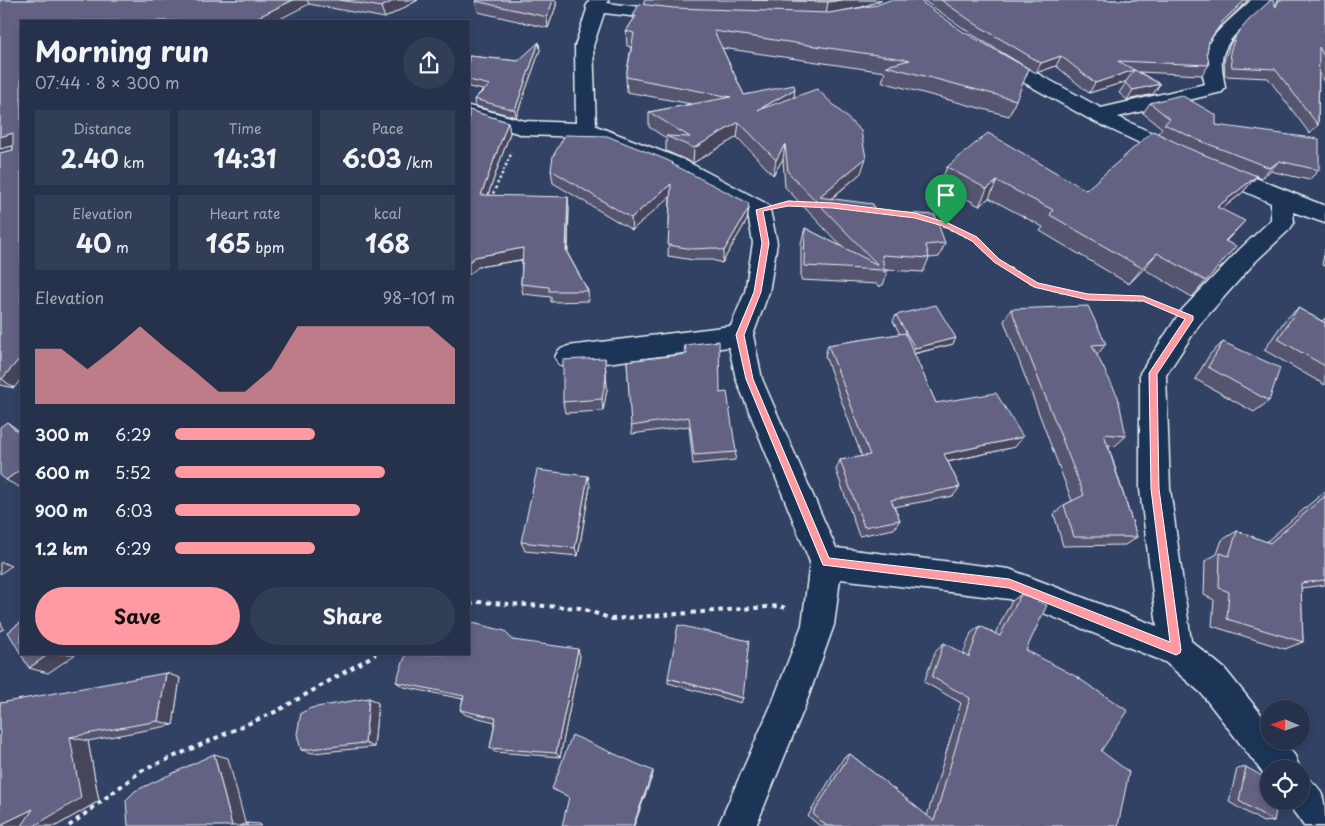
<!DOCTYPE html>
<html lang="en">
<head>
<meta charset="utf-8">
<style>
	body { margin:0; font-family:"Playpen Sans",sans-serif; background:#323e55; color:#f1f3f6; height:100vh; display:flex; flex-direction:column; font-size:19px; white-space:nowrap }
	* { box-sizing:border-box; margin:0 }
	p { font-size:16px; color:#a4aab5 }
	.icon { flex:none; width:28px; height:28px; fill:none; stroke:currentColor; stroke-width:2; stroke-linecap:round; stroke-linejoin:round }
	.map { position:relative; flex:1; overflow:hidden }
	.details { position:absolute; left:20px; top:20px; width:450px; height:635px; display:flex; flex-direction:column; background:#26324b; border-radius:0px; box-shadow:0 2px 8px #0003,0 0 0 1px #424d63 }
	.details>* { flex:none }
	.needle { width:32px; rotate:272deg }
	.buttons { position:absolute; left:1260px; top:700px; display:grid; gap:10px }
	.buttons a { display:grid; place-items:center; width:50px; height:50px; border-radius:50%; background:#26324b; box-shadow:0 2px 8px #0003,0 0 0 1px #424d63; font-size:25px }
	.pin { position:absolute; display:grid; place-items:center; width:42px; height:42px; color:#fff; margin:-51px -21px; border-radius:50% 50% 50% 0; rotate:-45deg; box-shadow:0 0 5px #0007 }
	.pin .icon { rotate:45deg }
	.round { display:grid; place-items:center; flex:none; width:52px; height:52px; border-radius:26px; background:#323e55 }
	.headline { display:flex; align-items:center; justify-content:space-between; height:85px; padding:0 15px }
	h1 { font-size:28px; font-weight:700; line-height:38px }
	.metrics { display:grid; grid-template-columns:repeat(3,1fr); gap:8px; height:85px; padding:5px 15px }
	.metrics div { display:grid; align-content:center; border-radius:0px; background:#323e55; text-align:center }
	.metrics b { font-size:25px; font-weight:700 }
	.metrics small { font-size:14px; font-weight:400 }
	.metrics p { font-size:14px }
	.chart { height:140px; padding:10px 15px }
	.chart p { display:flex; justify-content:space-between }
	.chart svg { width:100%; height:90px; margin-top:5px; fill:#ff9aa2; opacity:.7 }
	.action { display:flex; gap:10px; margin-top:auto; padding:10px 15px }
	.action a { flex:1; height:58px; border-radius:30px; background:#ff9aa2; color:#111; font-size:20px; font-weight:700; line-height:58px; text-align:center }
	.action a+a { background:#323e55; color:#f1f3f6 }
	ul { padding:0 15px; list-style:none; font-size:16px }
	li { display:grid; grid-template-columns:80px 60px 1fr; align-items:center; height:38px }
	li i { height:12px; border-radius:6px; background:#ff9aa2 }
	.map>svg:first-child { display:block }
</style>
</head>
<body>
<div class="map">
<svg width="1325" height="826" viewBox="0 0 1325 826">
	<rect width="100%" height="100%" fill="#324264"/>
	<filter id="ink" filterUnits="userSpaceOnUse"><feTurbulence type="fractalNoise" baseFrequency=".02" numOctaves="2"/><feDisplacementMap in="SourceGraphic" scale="10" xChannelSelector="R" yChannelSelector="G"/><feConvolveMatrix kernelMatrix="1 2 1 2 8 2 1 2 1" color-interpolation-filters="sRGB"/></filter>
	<g filter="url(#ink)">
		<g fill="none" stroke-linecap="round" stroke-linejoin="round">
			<g stroke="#e8f1f8" stroke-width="3">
				<path id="minor" d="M590,0H608L607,3L673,11L679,12L682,16L679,20L673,21L604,13L593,46L596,126L684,160L767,204L770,210L777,243L769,292L753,335L762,379L836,548L1009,569L1157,626L1140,489V373L1181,311L1240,249L1271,220V203L1207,175L1204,170L1207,165L1215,163L1223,165L1325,206V223L1293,212L1294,223L1290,229L1256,261L1199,325L1166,375L1170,489L1191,641L1225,669L1269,724V741H1283L1295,756L1300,769H1269V781L1201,693L1165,662L1009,599L840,579L834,625L805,706L756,826H718L773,701L802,625L810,562L736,379L729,347L568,368L559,364L555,357L559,350L568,346L731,326L745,292L753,243L748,214L668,170L583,137L524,135L469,119V106L525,121L576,123L575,46L587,9L586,7Z
					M1251,0H1270C1256,20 1224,35 1222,61C1221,70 1224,79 1225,88L1222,92L1118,117L1186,149L1189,154L1186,159L1178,161L1091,120L987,62L984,58L987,54L994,52L1001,54L1101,108L1205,84C1203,77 1201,68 1202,61C1206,35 1235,17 1251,0Z
					M1301,775C1325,786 1325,800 1325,826H1304L1286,801H1301Z"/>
			</g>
			<path stroke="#e8f1f8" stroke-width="2.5" stroke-dasharray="2.5 2.5" stroke-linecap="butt" d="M491,198L512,152
				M789,203L805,204
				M871,209L888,211"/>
			<path stroke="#e8f1f8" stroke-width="3" stroke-dasharray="4 4" stroke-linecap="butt" d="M879,210L892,212
				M935,222L974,239L997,261L1036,285L1088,297L1143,299L1161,306"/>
			<path stroke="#e8f1f8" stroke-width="4" stroke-dasharray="4.5 4.5" stroke-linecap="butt" d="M469,604L476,602L580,608L612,619L780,606L785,608
				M69,826L141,771L277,711L376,654"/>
			<use href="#minor" fill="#1d3557" fill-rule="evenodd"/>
		</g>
		<path fill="#565470" stroke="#e8f1f8" d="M0,0H418L385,18L309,4L21,21L14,388L0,385V153L13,150V146L0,149Z
			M476,0H556V6L548,28L478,12L475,1Z
			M644,0H882L863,7L1016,100L1009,116L882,82L885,72L722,48L744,95L794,98L861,173L831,199L875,211L945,243L939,257L929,258L923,272L887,270L888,271L883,285H881L880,287L877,284L801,280V243L805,228L842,247L785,187L783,159L773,175L737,137L693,163L666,151V138L649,127V112L691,104L627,92L626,77L631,47L627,46L626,31L634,19L633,16L644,4Z
			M923,0H1248L1216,31L1209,42L1207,52L1209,65L1202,75L1139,72L1160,84L1153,94L1127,100L1119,93L1127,81L1089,93L1056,66L1036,73L973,35Z
			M1278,0H1325V85L1319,71L1318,125L1310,134L1268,78L1225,76L1224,61L1230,44L1236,35L1275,5Z
			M540,50L516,117L475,106L474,99L483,90L469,87V56L518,61Z
			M1150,103L1216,125L1319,170L1309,180L1270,171L1261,178L1256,177L1242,193L1222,209L1226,241L1206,281L1192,297L1144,269L1129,284L1040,231L1043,227L989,198L979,206L940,183L947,167L1086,190L1158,133L1162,128L1143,113Z
			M469,110L508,122L510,133L488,195L569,208L568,254L588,291L589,301L551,302V297L523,294L521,284L522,260L478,267Z
			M673,163V165L749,208L747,220L722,263L712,260H693L668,256L670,196L632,230L553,183L551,170Z
			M1325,249V266L1322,265Z
			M1298,308L1322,321L1325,318V385L1264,350L1285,320Z
			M1011,309L1106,344L1097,355L1126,436L1115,446L1108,445L1137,537L1125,545L1063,546L1054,514L1064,505L1072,501L1004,321Z
			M896,315L953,344L914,354L936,403L1015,447L948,462L960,487L953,496L894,507L900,520L894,529L859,536L836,470L840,460L862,457L825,356L828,345L900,334L893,321Z
			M1223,342L1269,401L1254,412L1195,379L1210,354Z
			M685,345L720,393L736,452L735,460L693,464L689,426L632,434L627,361L684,354Z
			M606,370L607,389L603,411L565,413L563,402Z
			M590,486L578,556L525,551L521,542Z
			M1325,491V585L1301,588L1303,642L1285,649L1212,626L1214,600L1204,595L1205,561L1217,554L1222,540L1237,531L1266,542Z
			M1021,594L1026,650L1101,751L1118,826H820L808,816L844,757L850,754L927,816L961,703L924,682L936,650L944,643L963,654L971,633L980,626L995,634L1011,602Z
			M512,640L580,656L560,757L495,752L490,748L495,722L466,715L460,710L463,699L404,687L396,682Z
			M180,678L173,725L88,741L99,801L56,826H22L23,825L21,826H0V703Z
			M668,678L743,698L741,703L668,683Z
			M369,698L378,703L374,747L313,753L301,750Z
			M1246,767L1274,821L1263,822L1229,802L1237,769Z"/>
		<path fill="#46455b" stroke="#e8f1f8" d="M293,0H307L309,4L276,21H250Z
			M395,0H418L385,18L381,7Z
			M553,0H556V6L548,28L547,17Z
			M841,0H882L862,7L826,14L828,2Z
			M1245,0H1248L1216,31L1223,21Z
			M539,42L540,50L516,117L515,110Z
			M1061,56L1056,66L1036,73L1041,63Z
			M1134,70L1128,81L1089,93L1095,83Z
			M1160,84L1153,94L1127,100L1133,90Z
			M795,89L793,104L758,110Z
			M508,122L510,133L484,206L481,195Z
			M739,122L737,137L693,163L694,148Z
			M13,133L21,144L0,149V137Z
			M785,144L783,159L773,175L776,160Z
			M866,158L861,173L821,207L819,197Z
			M1279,161L1270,171L1261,178L1270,168Z
			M1257,176L1242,193L1204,223L1217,207Z
			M997,181L989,198L979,206L987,189Z
			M671,184V196L632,230L631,218Z
			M568,197L569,208L567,262L566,251Z
			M749,208L747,220L722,263L724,251Z
			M1245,221L1230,237L1211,257L1225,241Z
			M523,248L525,259L478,267L469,275V262L475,257Z
			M1157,253L1144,269L1129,284L1142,268Z
			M956,338L953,344L912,354L915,348Z
			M21,357V379L14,388L2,379Z
			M605,358L607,389L603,411L602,399Z
			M7,422L21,432V435Z
			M1023,437L1015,447L937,464L944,454Z
			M21,469V488L6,480Z
			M469,470L470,474L469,513Z
			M588,476L590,486L578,556L575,548Z
			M2,562L11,566L0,574V563Z
			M0,621L4,629L0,631Z
			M578,649L580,656L560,757L556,753Z
			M49,654H76L48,673L29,668Z
			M166,673L180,678L173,725L158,721Z
			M369,698L378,703L374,747L365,743Z
			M70,737L88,741L99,801L56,826H34Z
			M214,754L228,758L246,826H232Z
			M653,771V774L634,826H633Z
			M33,809L52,811L21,826H0V825Z
			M247,823L260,824L261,826H247Z"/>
		<path fill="#646282" stroke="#e8f1f8" d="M0,0H293L250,21H21V357L2,379H0V153L13,150V133L0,137Z
			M340,0H395L381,7Z
			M476,0H553L547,17L475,1Z
			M752,0H841L828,2Z
			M890,0H919L962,31L1029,69L1016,100L886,66L910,60L714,31L744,95L794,85L795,89L758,110L817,89L861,131L866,158L819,197L873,204L875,211L935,215L945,243L926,245L929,258L882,255L884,269L888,271L885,270V273L883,270L804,266L805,228L878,265L788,172L785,144L776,160L739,122L694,148L666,136L690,137L649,112L731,97L626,77L634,33L626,31L636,16H633L639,4L674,8L829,13L877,5Z
			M941,0H1245L1223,21L1209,41L1207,52L1209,65L1118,61L1160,84L1133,90L1125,83L1134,70L1095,83L1061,56L1041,63L977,25Z
			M1271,0H1273L1276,7L1279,0H1325V59L1319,47L1318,125L1275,69L1232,67L1230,52L1236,35L1249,20Z
			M539,42L515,110L474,99L490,85L469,80V56L518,61Z
			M1181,95L1216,115V125L1319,139V170L1279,161L1270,168L1198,140L1164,124L1170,119L1150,103Z
			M469,110L508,122L481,195L568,197L566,251L588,291H549V287L521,284L523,248L475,257L469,262Z
			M1153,131L1185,147L1257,176L1217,207L1245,221L1225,241L1236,246L1206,281L1157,253L1142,268L1050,215L1053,210L997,181L987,189L947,167L988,133L1086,190Z
			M565,135L607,136L667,160L673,163L672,164L748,203L749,208L724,251L713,248L693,249L668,245L671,184L631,218L551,170L553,156Z
			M936,305L956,338L915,348L896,315Z
			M1088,306L1106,344L1092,345L1118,397L1126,436L1104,434L1137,537H1074L1064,505L1084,495L1011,309Z
			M1298,308L1325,323V366L1278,339Z
			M905,333L936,403L996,393L1023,437L944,454L960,487L891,500L900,520L864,527L840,460L870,455L828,345Z
			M719,341L720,393L727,392L736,452L694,455L689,417L631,426L627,361L687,354L685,345Z
			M1223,342L1280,368L1269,401L1208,367Z
			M605,358L606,378L602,399L563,402V360Z
			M7,422L21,435V469L6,480L0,475V427Z
			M537,470L588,476L575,548L521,542Z
			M1325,496V580L1301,583L1303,642L1227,619L1229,592L1219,588L1220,553L1229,556L1237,531L1270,543Z
			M1021,594L1047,605L1026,650L1075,676L1128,711L1101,751L1129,772L1118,826H827L813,814L850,754L934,821L970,698L932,677L944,643L969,657L980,626L1000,636Z
			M21,622V654H49L29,668L8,632Z
			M469,622L505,631L512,640L578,649L556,753L490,748L496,718L460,710L464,696L396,682L406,654H469Z
			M678,625L749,641L743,698L668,678Z
			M166,673L158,721L70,737L81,798L34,826H22L33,809L0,825V703Z
			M369,698L365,743L301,750L297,734L301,713L311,708Z
			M572,735L653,771L633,826H562L569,797L552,789Z
			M214,754L232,826H128L126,800L135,791Z
			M1246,767L1269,780V801H1278L1274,821L1239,801Z
			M247,823V826H240Z"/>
	</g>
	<path fill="#ff9aa2" stroke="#fff" fill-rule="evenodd" d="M788,201L833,203L915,213L948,223L977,237L999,259L1038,283L1088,294L1143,296L1193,316V320L1157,374L1159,489L1181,650L1180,653L1176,655L1009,588L823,565L746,379L736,335L754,292L762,243L756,210ZM788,206L833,208L915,218L943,226L972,241L994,262L1034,287L1088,300L1143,301L1185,319L1149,373L1151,489L1170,642L1009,579L829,558L753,379L744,335L761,292L769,243L763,211Z"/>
</svg>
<div class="buttons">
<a><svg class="needle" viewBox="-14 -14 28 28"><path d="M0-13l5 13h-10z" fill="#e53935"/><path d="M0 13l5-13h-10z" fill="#a4aab5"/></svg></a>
<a><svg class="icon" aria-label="locate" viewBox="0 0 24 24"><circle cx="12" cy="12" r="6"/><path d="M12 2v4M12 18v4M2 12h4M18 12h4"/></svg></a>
</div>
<div class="pin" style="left:946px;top:225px;background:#1e9e55"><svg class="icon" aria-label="arrive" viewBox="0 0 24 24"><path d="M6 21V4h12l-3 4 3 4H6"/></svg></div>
<section class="details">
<div class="headline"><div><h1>Morning run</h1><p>07:44 · 8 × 300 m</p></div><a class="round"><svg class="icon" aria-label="share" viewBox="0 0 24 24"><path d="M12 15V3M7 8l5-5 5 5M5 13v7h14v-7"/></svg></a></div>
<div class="metrics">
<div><p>Distance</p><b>2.40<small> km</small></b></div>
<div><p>Time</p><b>14:31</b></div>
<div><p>Pace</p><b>6:03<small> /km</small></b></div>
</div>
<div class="metrics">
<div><p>Elevation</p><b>40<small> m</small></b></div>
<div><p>Heart rate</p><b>165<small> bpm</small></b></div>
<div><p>kcal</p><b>168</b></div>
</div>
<div class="chart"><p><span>Elevation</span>98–101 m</p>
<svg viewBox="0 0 160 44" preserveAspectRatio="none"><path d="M0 44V17L10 17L20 27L30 17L40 6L50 17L60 27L70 38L80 38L90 27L100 6L110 6L120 6L130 6L140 6L150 6L160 17V44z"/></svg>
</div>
<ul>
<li><b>300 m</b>6:29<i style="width:50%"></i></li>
<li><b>600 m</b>5:52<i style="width:75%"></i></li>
<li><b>900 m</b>6:03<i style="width:66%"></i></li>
<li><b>1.2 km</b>6:29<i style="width:50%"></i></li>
</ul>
<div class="action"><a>Save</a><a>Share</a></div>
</section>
</div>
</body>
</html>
